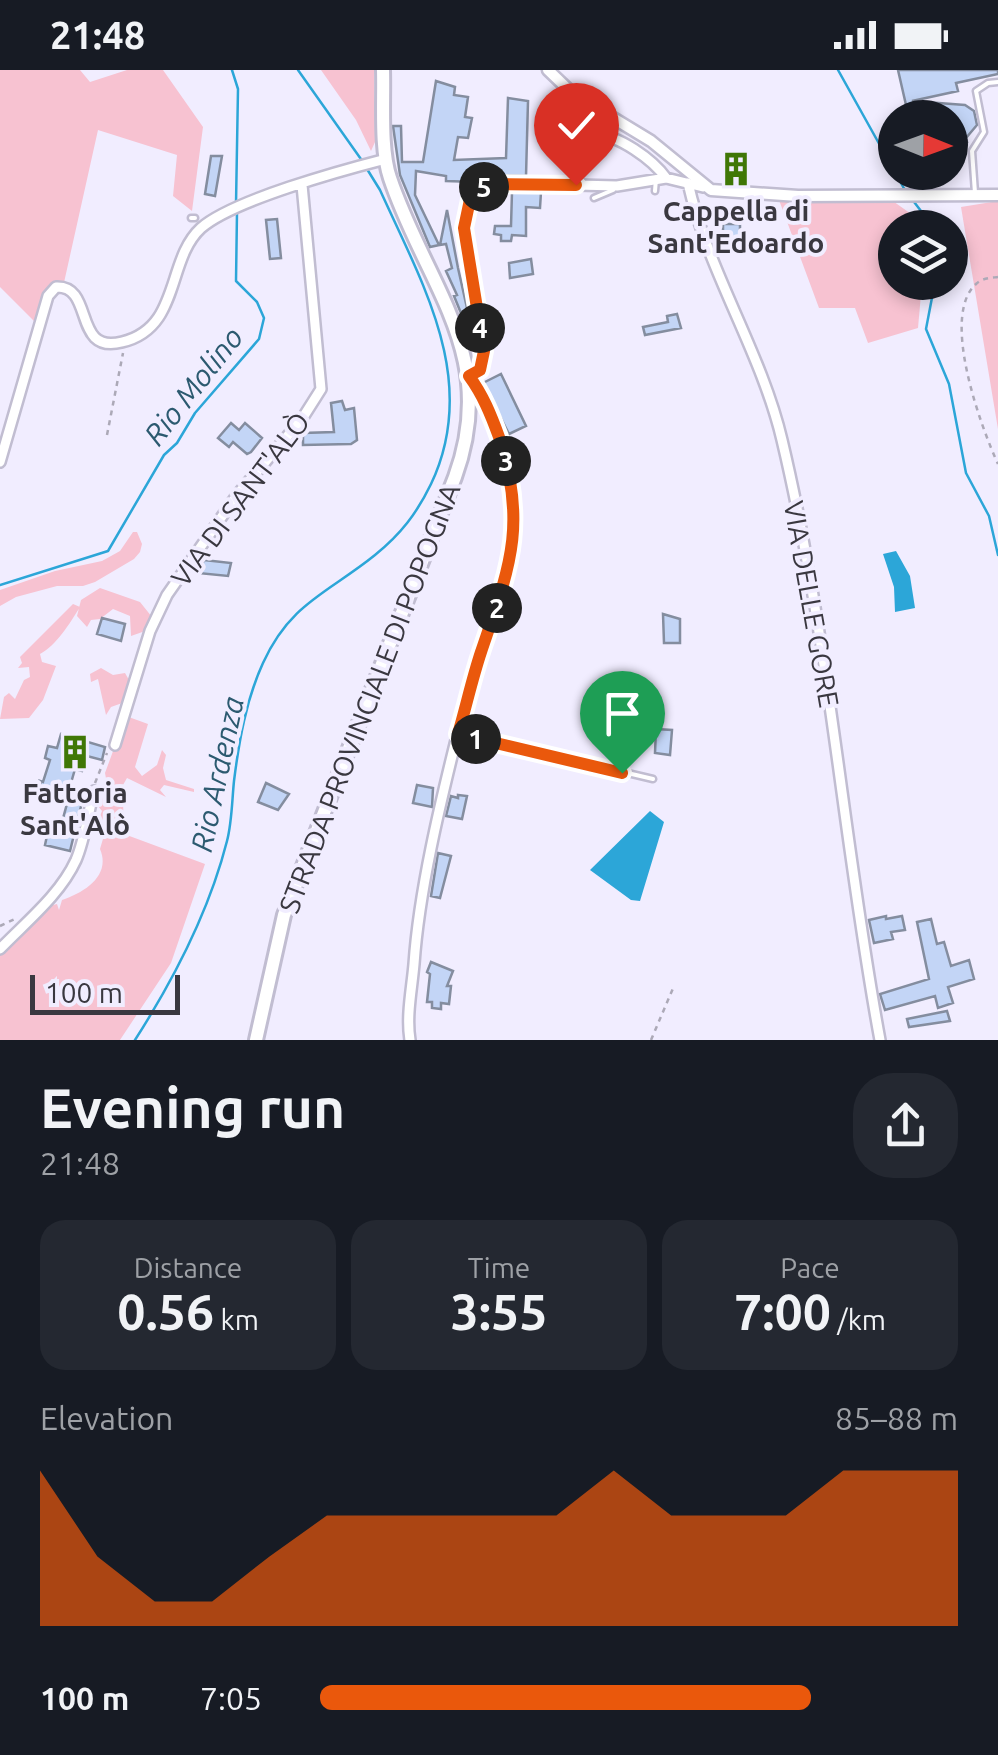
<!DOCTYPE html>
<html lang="en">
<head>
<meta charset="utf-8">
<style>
	body { margin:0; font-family:Ubuntu,sans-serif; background:#242831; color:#f1f3f6; height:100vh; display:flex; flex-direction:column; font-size:38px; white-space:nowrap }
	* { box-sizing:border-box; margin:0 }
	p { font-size:32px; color:#9ea1a6 }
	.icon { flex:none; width:55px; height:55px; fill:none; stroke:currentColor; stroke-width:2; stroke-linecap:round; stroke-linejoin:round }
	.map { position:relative; height:970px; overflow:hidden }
	.drawer { display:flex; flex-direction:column; background:#171b24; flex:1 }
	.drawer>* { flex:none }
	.needle { width:65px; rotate:91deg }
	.tools { position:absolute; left:878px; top:30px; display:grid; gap:20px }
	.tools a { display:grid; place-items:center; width:90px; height:90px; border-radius:50%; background:#171b24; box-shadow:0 5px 15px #0003; font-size:50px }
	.scale { position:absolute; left:30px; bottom:25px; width:150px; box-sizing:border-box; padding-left:10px; border:5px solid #3a3840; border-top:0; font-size:28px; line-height:35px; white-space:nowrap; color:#3a3840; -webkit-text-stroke:8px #f1edff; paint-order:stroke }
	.pin { position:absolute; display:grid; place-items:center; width:85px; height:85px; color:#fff; margin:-102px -42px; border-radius:50% 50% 50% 0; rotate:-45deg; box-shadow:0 0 10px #0007 }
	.pin .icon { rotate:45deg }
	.km { position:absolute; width:50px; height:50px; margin:-25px; border-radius:50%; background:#222; color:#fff; font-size:28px; line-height:50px; text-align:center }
	.round { display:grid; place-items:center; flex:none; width:105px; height:105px; border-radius:40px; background:#242831 }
	.summary { display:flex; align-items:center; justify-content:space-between; height:170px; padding:0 40px }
	h1 { font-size:55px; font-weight:600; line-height:75px }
	.metrics { display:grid; grid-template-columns:repeat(3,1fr); gap:15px; height:170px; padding:10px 40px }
	.metrics div { display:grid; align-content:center; border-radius:25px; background:#242831; text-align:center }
	.metrics b { font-size:50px; font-weight:600 }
	.metrics small { font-size:28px; font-weight:400 }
	.metrics p { font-size:28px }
	.chart { height:280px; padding:20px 40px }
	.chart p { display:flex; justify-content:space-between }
	.chart svg { width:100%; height:180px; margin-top:10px; fill:#ea580c; opacity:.7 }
	ul { padding:0 40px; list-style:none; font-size:32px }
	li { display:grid; grid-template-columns:160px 120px 1fr; align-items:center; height:75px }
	li i { height:25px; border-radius:12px; background:#ea580c }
	.status { display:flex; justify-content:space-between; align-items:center; height:70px; padding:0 50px; background:#171b24; direction:ltr }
	.status svg { height:28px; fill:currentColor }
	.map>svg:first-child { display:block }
</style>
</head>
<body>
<div class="status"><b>21:48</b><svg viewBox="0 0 49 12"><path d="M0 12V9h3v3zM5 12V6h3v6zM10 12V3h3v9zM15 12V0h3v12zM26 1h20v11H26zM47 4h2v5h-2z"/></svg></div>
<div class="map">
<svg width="998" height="970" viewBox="0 0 998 970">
	<rect width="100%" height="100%" fill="#f1edff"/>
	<path fill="#f7c2d1" d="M0,0H80L90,12L127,0H163L203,57L192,141L173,126L177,85L98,60L63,217H56L40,257L0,217Z
		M321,0H374L375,72L371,81L356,50Z
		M890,129L914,146L918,157L895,158V212L922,213L918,258L868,273L855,238H819L779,130Z
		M998,131V359L961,137Z
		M133,462H137L142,474L140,482L134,489L95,512L83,516H57L16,527L0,536V520L55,501L102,491L120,481Z
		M100,518L140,532L152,547L148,560L131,566L130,546L113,539L100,549L91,550L87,557L77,546L81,530Z
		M73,534L80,537C70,553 56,576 40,584L42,592L56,596L43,630L29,648L0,649L4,627L9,623L15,629L24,610L30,607L29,597L18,598L22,593L20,587Z
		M101,598L113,605L125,603L129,610L125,632L111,637L106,645L98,609L91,612L90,604Z
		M126,646L148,654L135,697L142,706L157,695L162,680L166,685L163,698L166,710L194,719V722L164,715L160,720L166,727L127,708L119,722L123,731L124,764L205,794L171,893L120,970H0V882L45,837L57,834L59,840L62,830C86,822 111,805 100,779L105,762L91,761L94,747L100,746L102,741L98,736L108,719L105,703Z"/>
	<path fill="#2ca6d8" d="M896,481L910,506L915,538L895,542L894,517L883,484Z
		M650,741L664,752L640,831L631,830L590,800Z"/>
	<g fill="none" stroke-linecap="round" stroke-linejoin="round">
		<path stroke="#2ca6d8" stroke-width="2.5" d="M232,0L238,19L236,134
			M298,0L363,92
			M838,0L906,122
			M911,128L921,141L926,158
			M935,212L926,259L949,314L966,403L989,446L998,485
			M0,515L108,481L164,385L177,373L195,343L259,269L264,248L257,232L236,211L237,142
			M135,970C174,909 209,842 227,771C232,752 232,730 234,711C239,671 246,630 263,593C290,533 328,523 375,485C401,464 417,443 431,414C480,311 423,215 380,120L367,99"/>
	</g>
	<path fill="#c3d5f6" stroke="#848d9f" stroke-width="2.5" d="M898,0H998V4L956,13L958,21L912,31L965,35L974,41L977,55L966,68L967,72L950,76V48H909Z
		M436,11L455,17L454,25L468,27L465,47L472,48L468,68L458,67L454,90L506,88L508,28L528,31L526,106L494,105L477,112L446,111V106L416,101L415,125L439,175L430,177L400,105L393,56H401L402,92H423Z
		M211,86H222L215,126L205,124Z
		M725,89H748L747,110H725Z
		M512,122H541L540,138L526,137V166L512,165L511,171H501V165L494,164L495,156H511Z
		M447,140L458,198L469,247L463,248L454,226L457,225L446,201L452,198L446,174L440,175Z
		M277,149L281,188L270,189L266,150Z
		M723,154H740V174H723Z
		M531,189L533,204L510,208L509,193Z
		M677,244L681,258L645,265L643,257L668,252L667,246Z
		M501,304L526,356L509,364L483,313Z
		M342,331L345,340L354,338L357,370L351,374L303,375V363L334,362L331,333Z
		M231,353L239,360L245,353L262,368L251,382L247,384L233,372L229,377L218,368Z
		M204,490L231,493L228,506L198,503Z
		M663,544L680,549V573H664Z
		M102,548L125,554L121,571L97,564Z
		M656,659L672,660L670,685L655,683Z
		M61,664L105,677L102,690L87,686L82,701L75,699L69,720L84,724L70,781L45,775L48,761L59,763L68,730L43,723L40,711L43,712L50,690L45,688L48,676L57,678Z
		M266,713L289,724L278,740L258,732Z
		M417,715L433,718L432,737L413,733Z
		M458,725L467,726L462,749L446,746L451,726L458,728Z
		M438,783L451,786L440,828L431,826Z
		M886,846V849L902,846L905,860L891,862L893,869L874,873L869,850Z
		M931,849L937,874L944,872L951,896L969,890L974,909L948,917L953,933L938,938L935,926L885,940L880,924L929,909L917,852Z
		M431,892L453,901L447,916H451L449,934L441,933V939L432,938V932H427L430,904L427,902Z
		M947,941L950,951L909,957L907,949Z"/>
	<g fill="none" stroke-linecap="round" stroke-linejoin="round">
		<g stroke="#c1bdd1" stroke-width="9">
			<path id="service" d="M655,121L656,109
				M975,123L972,81L984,62L976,21L988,13L998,12
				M594,128L613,120
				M191,148H195
				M458,663L653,709
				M622,703L627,657L629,652L641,651"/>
		</g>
		<g stroke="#c1bdd1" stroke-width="14">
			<path id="minor" d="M595,65C618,64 653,90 666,108
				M688,113C708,202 761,281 782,370C829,567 843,771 880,970
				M0,392L48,226L56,217C95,215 72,285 122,272C181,258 166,190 201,158C233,130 343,100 386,89
				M115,675L150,561L167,525L237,425L302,349L321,319L302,115
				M0,879C26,852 60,825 76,790C85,769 88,743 94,721
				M410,970C406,946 412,918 414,894C419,821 440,734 458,662C484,562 535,479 501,374C493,350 485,327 469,306L480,300L484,281C478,247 457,161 468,131C473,120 484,117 494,113L617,116L666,108L703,117"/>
		</g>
		<g stroke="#c1bdd1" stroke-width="15">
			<path id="tertiary" d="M548,0L572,23L651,71L711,120L798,126L998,125"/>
		</g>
		<g stroke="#c1bdd1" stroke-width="18">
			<path id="secondary" d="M256,970L284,845L455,407C500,284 426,216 390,108C380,79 384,31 383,0"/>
		</g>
		<path stroke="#aca9b7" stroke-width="2.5" stroke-dasharray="5 5" stroke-linecap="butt" d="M998,207C990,208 982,208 976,214C940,246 981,357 998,394
			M107,365L123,283
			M95,713L107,683
			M0,856L17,848
			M651,970L674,916"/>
		<use href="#service" stroke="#fff" stroke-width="4"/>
		<use href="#minor" stroke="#fff" stroke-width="9"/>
		<use href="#tertiary" stroke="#fff" stroke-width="10"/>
		<use href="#secondary" stroke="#fff" stroke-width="12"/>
	</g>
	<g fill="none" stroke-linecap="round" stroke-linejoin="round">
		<g stroke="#fff" stroke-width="20">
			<path id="route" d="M576,115L494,114L471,125L464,158L484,281L480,300L469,306C483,325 491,345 499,367C528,456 509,499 481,582C472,609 466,637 458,664L622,703"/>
		</g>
		<use href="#route" stroke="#ea580c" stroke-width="12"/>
	</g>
	<defs>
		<g id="building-bare" transform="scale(2.7)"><path d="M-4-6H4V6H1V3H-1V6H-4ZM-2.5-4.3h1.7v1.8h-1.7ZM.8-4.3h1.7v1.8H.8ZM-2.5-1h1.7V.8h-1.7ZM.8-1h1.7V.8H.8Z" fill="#407706" stroke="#f1edff" stroke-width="2.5" paint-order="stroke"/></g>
	</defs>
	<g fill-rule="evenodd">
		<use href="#building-bare" x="736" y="99"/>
		<use href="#building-bare" x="75" y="682"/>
	</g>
	<g text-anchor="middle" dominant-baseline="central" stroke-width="8" stroke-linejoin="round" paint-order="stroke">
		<g font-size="28" font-weight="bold" fill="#3a3840" stroke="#f1edff">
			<text x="736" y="140">Cappella di<tspan x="736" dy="32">Sant'Edoardo</tspan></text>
			<text x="75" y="722">Fattoria<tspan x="75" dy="32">Sant'Alò</tspan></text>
		</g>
		<g font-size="28" fill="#3a3840" stroke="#f1edff">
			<text transform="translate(240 429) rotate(-53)">VIA DI SANT'ALÒ</text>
			<text transform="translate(812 534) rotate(80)">VIA DELLE GORE</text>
			<text transform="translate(369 628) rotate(-69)">STRADA PROVINCIALE DI POPOGNA</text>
		</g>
		<g font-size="30" font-style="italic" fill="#2c5a70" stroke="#f1edff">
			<text transform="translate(193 316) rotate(-52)">Rio Molino</text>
			<text transform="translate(217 704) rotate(-78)">Rio Ardenza</text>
		</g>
	</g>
</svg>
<div class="tools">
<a><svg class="needle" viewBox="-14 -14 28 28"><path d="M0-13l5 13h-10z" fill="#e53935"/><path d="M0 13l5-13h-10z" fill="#9ea1a6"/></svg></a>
<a><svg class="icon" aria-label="layers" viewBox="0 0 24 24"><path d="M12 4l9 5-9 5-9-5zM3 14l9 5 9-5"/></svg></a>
</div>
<div class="scale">100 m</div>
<div class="pin" style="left:622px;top:703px;background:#1e9e55"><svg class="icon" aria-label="arrive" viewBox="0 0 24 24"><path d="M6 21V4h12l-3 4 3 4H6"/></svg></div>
<div class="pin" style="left:576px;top:115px;background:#d93025"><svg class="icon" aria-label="check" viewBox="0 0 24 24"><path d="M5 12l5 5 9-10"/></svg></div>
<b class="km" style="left:476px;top:669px">1</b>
<b class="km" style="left:497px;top:538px">2</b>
<b class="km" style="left:506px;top:391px">3</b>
<b class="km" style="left:480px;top:258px">4</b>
<b class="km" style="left:484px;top:117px">5</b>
</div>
<section class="drawer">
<div class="summary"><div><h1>Evening run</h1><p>21:48</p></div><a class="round"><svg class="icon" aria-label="share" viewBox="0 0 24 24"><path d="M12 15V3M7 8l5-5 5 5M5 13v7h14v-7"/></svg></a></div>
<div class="metrics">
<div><p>Distance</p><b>0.56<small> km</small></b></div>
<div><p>Time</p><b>3:55</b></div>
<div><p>Pace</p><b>7:00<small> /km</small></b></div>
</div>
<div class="chart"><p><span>Elevation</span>85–88 m</p>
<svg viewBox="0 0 160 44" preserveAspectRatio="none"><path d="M0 44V6L10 27L20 38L30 38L40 27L50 17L60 17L70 17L80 17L90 17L100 6L110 17L120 17L130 17L140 6L150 6L160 6V44z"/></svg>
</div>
<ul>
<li><b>100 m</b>7:05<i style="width:77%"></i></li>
</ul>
</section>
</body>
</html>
